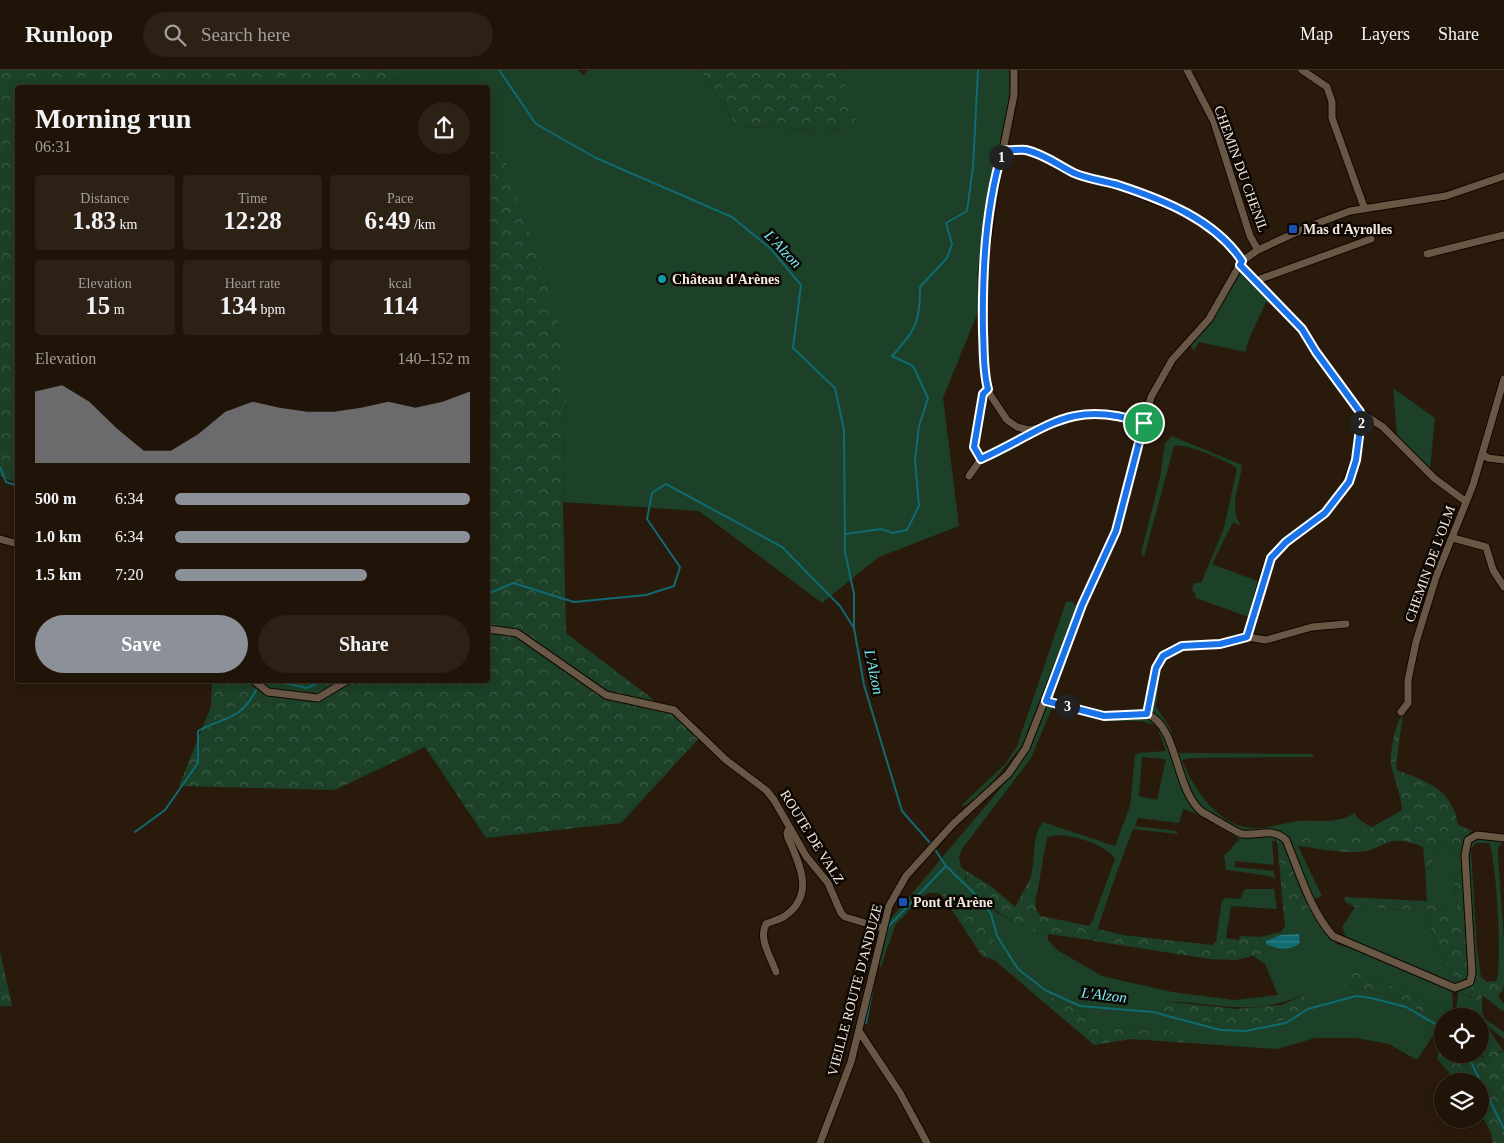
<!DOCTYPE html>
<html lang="en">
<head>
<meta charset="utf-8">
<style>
	body { margin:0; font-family:Georgia,serif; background:#2d2116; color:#f1f3f6; height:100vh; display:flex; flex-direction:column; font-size:19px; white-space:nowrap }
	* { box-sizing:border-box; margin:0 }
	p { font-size:16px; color:#a29e9c }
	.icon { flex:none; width:28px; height:28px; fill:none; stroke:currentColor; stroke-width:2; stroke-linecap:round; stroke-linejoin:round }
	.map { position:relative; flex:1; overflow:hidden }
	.side { position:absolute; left:15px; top:15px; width:475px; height:598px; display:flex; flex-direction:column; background:#201408; border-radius:5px; box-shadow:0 2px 12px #0003,0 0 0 1px #3d3329 }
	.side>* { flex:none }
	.fabs { position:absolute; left:1434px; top:938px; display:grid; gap:10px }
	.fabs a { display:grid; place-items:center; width:55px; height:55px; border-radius:50%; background:#201408; box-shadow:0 2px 12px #0003,0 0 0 1px #3d3329; font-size:25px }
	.pin { position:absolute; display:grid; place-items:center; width:42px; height:42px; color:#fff; margin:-21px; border:2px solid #fff; border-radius:50%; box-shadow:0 1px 5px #0007 }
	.km { position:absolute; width:25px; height:25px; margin:-12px; border-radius:50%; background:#222; color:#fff; font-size:14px; line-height:25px; text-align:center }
	.round { display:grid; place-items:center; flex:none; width:52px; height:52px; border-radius:26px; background:#2d2116 }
	.overview { display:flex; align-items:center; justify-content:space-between; height:85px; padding:0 20px }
	h1 { font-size:28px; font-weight:800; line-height:38px }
	.figures { display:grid; grid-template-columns:repeat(3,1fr); gap:8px; height:85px; padding:5px 20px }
	.figures div { display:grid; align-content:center; border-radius:5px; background:#2d2116; text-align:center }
	.figures b { font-size:25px; font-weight:800 }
	.figures small { font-size:14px; font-weight:400 }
	.figures p { font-size:14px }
	.chart { height:140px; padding:10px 20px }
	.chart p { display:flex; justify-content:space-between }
	.chart svg { width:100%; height:90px; margin-top:5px; fill:#8c9099; opacity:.7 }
	.button { display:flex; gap:10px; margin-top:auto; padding:10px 20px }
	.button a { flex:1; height:58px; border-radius:30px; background:#8c9099; color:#fff; font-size:20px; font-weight:800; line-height:58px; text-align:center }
	.button a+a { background:#2d2116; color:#f1f3f6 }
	ul { padding:0 20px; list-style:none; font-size:16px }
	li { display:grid; grid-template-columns:80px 60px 1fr; align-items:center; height:38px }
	li i { height:12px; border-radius:6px; background:#8c9099 }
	header { display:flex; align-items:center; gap:30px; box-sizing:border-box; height:70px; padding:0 25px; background:#201408; border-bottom:1px solid #3d3329 }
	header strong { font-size:24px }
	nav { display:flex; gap:28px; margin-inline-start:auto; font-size:18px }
	.search { width:350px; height:45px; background:#2d2116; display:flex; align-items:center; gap:12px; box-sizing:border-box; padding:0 18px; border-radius:28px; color:#a29e9c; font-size:19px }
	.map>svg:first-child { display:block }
</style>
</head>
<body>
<header>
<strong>Runloop</strong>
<div class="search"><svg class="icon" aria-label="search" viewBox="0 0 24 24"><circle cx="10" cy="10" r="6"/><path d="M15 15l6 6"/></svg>Search here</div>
<nav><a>Map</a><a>Layers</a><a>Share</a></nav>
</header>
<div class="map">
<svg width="1504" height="1073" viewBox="0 0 1504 1073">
	<defs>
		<pattern id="forest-crowns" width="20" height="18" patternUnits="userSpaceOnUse" patternTransform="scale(1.25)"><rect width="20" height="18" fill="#1c4028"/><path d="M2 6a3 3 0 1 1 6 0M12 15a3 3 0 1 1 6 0" fill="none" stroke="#3e5c47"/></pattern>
		<pattern id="water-rules" width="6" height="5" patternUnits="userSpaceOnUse" patternTransform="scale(1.25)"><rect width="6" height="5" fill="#0f6b71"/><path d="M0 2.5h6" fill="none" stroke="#338085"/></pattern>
	</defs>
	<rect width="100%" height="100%" fill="#2a1a0b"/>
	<path fill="#1c4028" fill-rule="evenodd" d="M382,0H578L583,5L588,0H701L737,57L858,60L841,0H1009L1010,26L987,157L980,237L943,328L959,456L879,487L822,533L699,441L563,432L566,328L506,91L488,77V18L406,17Z
		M1240,201L1289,249L1288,251V248L1272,234L1266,232L1249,269L1245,282L1199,272L1194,281L1190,275L1206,259Z
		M1393,318L1435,348L1430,400L1397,365Z
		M1172,366L1242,395C1240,416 1228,435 1241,456L1233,452L1212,494L1260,512L1251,548L1196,528L1195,523L1192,520L1194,513H1201L1224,458L1237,398C1226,391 1185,372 1174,376L1144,487L1141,483L1160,408L1165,373Z
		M1072,531L1077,537L1024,673L988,718L965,736L962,735L1006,693L1017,676L1066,532Z
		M1155,601L1160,602L1156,637L1169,656L1179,683L1311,684L1315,687L1190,688L1182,690C1194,721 1222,762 1261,758C1273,757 1286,752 1299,751C1318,750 1338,754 1355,743L1357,748L1372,758L1358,765H1310L1298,776L1322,826L1309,831L1282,771H1272L1274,795L1235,791V797L1274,801L1275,810L1270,806L1226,800L1224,785C1232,781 1232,774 1240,770L1218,752L1183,739L1179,753L1138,748L1135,756L1177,761V764L1133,759C1119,796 1105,835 1094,871L1091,870L1093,859L1089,856L1092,852L1115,789C1107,774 1063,760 1047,767L1038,818L1028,813C1038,795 1029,770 1043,752L1115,776L1130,736L1135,685L1138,683L1166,681L1157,656L1141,651H1114L1052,638L1031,688L962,779L959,787L961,797L966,801L965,808L996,842L1022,856L1027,846L1034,862L1048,864V870L1057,880L1102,906L1172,922L1234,930L1278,925L1265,894L1253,886L1265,883L1260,867L1281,862L1285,856L1284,846H1318L1328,865L1337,874L1373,886L1452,920L1453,937L1450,945L1406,921L1356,902L1344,895V915L1394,926L1442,952L1417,990L1389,974L1356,968H1315L1277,979L1190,973L1191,967L1156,959L1133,961L1101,954L1080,939L1058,931L1017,902L1013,906L994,890L1002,882L953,817L948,818L942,825C921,814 910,845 896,853L881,897L877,892L887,853L1010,707L1027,684L1049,632L1087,642L1147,644ZM1142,687L1166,689L1157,730L1139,726ZM1303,925L1250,956L1214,954L1172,943L1163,931C1217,932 1249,948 1303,925Z
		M1477,769L1504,770L1498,778V786L1504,870V916L1496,911C1503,900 1496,784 1489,773H1476L1471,779L1477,879L1481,907L1473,906L1467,784L1470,772Z
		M1442,777L1449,778L1460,787L1462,785V795L1453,801L1457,837L1451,843L1438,839L1427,831L1425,798L1431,797L1434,786Z
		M1245,819H1274L1277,839L1231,836L1226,868L1212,876L1216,871L1222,831L1226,828L1240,829Z
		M1355,837L1422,841L1426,845L1437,876L1458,915L1347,870L1342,857Z
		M1467,924L1472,930L1470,946H1455L1458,925Z
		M1485,949L1504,962V969L1486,955L1503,981L1487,982L1486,986L1490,991L1486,993C1478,982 1476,960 1485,949Z"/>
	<path fill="url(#forest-crowns)" d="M0,0H382L406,17L18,18L17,413L0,406Z
		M701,0H841L859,60L737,57Z
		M488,77L506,91L560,258L566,328L563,432L566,563L701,666L621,753L486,768L425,677L335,720L179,716L211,636L212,610H488Z
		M1403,645L1396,694L1397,700C1427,712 1452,718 1458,755L1472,761L1466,769L1461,788L1449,778L1442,777L1434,786L1431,797L1425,798L1423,777C1384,761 1388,780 1356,782C1337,783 1317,778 1298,776L1294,764L1358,765L1402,740C1401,724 1394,710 1391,694C1390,684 1395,651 1403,645Z
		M1277,771H1282L1286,776L1318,846H1284Z
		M1456,795H1462L1469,902L1467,909L1458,915L1437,876L1426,845L1422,841L1355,837L1345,832L1344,827L1427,831L1438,839L1451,843L1457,837L1453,801Z
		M966,801L991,816L1015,837L1028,813L1038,818C1036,829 1032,838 1041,846L1089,856L1093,859L1091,870L1034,862L1027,847L1022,856C1005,847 963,822 966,801Z
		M953,817L1003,882L994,890L982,886L942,825L948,818Z
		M1098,859L1122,865L1212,875L1226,868L1239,870L1240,866L1260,867L1265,883L1236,890L1209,889L1094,871Z
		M0,881L12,936H0Z
		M1343,894L1356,902L1406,921L1450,945L1442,946V952L1394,926L1344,915Z
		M1017,902L1058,931L1080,939L1102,954L1133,961L1156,959L1182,963L1191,967L1190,973L1132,969L1094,975L1013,906Z
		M1473,906L1481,907L1487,912L1496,911L1504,916L1502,922L1498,926L1504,934V941L1501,940L1482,925V942L1485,949L1481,956L1480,946H1470L1471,927L1467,924L1458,925V920L1471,916Z
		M1304,925L1306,936C1266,971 1206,954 1161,940L1163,931L1236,939L1281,935Z
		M1442,965V984H1479L1486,993L1490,991L1486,986L1490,978H1497L1499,983L1503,981L1504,983V1073H1493L1491,1063L1480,1042V1011H1456L1437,989Z"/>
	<path fill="url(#water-rules)" d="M1281,865L1299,864L1300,873C1291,881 1276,879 1266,874V871Z"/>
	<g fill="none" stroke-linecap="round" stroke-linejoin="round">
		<path stroke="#0f6b71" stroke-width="2" d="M499,0L536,54L596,88L732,147L770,178L801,215L793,278L835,318L844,360L845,482L854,524V558L864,615L902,741L931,774
			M0,397L6,412L18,416
			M845,464L881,459L893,463L907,460L919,436L915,390L919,356L928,328L913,296L892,286C916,260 920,252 920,217L947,188L952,174L946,153L967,141L973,97L978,0
			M488,524L513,513L574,532L646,525L674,516L680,497L647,449L652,423L666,414L782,477L840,536L854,558
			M271,610L307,618L325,610
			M261,611L262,610
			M135,762L165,740L198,693V661C225,646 240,651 256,620
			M934,778L946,796L977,826L991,844L997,866L1018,899L1045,920L1080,936L1153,942L1220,960L1245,961L1286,953L1308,939L1356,926L1371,928L1406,937L1442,958
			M886,863L888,857L946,796
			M866,953L875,906
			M1467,984L1504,1059"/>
		<g stroke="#120500" stroke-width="9">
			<path id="minor" d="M1014,0V25L1003,80L998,98L982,204L984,295L989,323L1007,350L1017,357L1029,360L1039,358L1077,344H1117L1144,353
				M1187,0L1214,52L1250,166L1258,180
				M1302,0L1327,17L1332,32V48L1364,137
				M1003,80H1025L1038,84L1075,103L1119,116L1180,140L1218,163L1242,191
				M1427,184L1504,165
				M1239,195L1302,259L1316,282L1360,342L1383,357L1434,408L1465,431
				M1255,211L1371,169
				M1483,384L1488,388L1504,390
				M981,389L974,377L983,324L988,319
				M969,406L981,389L1029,366L1039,359
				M1453,468L1486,477L1493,500L1504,517
				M0,469L18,474
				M488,559L517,563L606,625L674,640L726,690L767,721L774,730L806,786L828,813L841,843L845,847L882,858
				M1247,567C1257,542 1260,501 1277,481C1286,469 1301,461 1313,452C1348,425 1363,386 1360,342
				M253,610L268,622L318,628L348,610
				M1046,631L1103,646L1147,644L1158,591L1171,580L1182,576L1220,574L1247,567L1266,570L1312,557L1346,554
				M1401,642L1408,633V610L1416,572L1436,507L1473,415L1504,309
				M1147,644C1179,657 1174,719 1202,742C1206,744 1239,764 1242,764C1259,766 1272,757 1286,770C1299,801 1310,840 1333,866L1455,918L1470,912L1472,903L1465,785L1468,770L1477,765L1504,768
				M776,902C771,887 758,869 766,854C772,851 779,850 785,846C815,825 800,795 788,768L787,763L789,758
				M859,961L900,1023L927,1073
				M820,1073L851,992L889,836L906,806L953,754L1008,704L1026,678L1082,535L1116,461L1151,327L1172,290L1209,249L1242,191L1258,180L1310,156L1350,141L1446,126L1504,106"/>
		</g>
		<use href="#minor" stroke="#695746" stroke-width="7"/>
	</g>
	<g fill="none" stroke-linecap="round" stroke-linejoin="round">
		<g stroke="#fff" stroke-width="10">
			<path id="route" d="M1003,80C1011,81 1019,79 1026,80C1044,84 1058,95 1074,103C1088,109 1104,111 1118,115C1164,130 1215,150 1242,191L1240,195L1302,259L1316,282L1360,342L1361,351L1356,390L1349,412L1325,443L1286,472L1271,488L1247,567L1220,574L1182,576L1163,586L1156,598L1147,644L1104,646L1046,631L1082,535L1116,461L1144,353C1068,328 1046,360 981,389L974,377L983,324L988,319C983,301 984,281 983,262C982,204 985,136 1003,80Z"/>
		</g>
		<use href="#route" stroke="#1a73e8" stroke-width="6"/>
	</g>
	<g fill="#1a4fb4" stroke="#0d0703" stroke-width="2">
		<rect x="1288" y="154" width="10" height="10" rx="2.5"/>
		<rect x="898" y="827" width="10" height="10" rx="2.5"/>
	</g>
	<circle fill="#0f9aa8" stroke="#0d0703" stroke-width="2" cx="662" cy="209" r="5"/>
	<g text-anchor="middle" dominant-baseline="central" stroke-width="5" stroke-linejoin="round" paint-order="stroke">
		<g font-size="14" fill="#f4e8df" stroke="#0d0703">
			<text transform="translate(1241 99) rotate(70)">CHEMIN DU CHENIL</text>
			<text transform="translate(1430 494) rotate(-70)">CHEMIN DE L'OLM</text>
			<text transform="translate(812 767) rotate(58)">ROUTE DE VALZ</text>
			<text transform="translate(855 920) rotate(-75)">VIEILLE ROUTE D'ANDUZE</text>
		</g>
		<g font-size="14" font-weight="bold" fill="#f4e8df" stroke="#0d0703" text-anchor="start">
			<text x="1303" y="159">Mas d'Ayrolles</text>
			<text x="672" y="209">Château d'Arènes</text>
			<text x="913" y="832">Pont d'Arène</text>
		</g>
		<g font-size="15" font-style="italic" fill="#78eff9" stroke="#0d0703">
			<text transform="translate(783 179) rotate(46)">L'Alzon</text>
			<text transform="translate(874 602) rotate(78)">L'Alzon</text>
			<text transform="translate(1104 925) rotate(7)">L'Alzon</text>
		</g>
	</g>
</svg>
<div class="fabs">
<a><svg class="icon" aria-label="locate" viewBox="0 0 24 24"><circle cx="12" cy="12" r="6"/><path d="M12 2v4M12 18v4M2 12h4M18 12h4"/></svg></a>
<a><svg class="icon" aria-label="layers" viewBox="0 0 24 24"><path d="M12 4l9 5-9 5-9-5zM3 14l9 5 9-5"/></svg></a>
</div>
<div class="pin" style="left:1144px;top:353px;background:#1e9e55"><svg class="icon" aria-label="arrive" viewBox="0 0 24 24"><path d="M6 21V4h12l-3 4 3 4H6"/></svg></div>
<b class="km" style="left:1001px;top:87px">1</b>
<b class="km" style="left:1361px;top:353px">2</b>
<b class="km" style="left:1067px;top:636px">3</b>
<section class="side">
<div class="overview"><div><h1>Morning run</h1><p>06:31</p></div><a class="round"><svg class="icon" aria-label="share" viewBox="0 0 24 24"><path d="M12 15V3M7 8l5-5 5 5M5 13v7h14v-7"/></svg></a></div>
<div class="figures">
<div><p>Distance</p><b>1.83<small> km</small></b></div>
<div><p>Time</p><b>12:28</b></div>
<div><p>Pace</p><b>6:49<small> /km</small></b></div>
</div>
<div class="figures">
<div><p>Elevation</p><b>15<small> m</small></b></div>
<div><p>Heart rate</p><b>134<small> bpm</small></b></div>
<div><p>kcal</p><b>114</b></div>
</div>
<div class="chart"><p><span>Elevation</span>140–152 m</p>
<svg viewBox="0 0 160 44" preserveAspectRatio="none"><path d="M0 44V9L10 6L20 14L30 27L40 38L50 38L60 30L70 19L80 14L90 17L100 19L110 19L120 17L130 14L140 17L150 14L160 9V44z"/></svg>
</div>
<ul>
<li><b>500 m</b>6:34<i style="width:100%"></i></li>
<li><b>1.0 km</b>6:34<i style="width:100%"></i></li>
<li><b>1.5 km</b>7:20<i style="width:65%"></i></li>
</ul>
<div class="button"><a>Save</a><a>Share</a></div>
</section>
</div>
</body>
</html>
